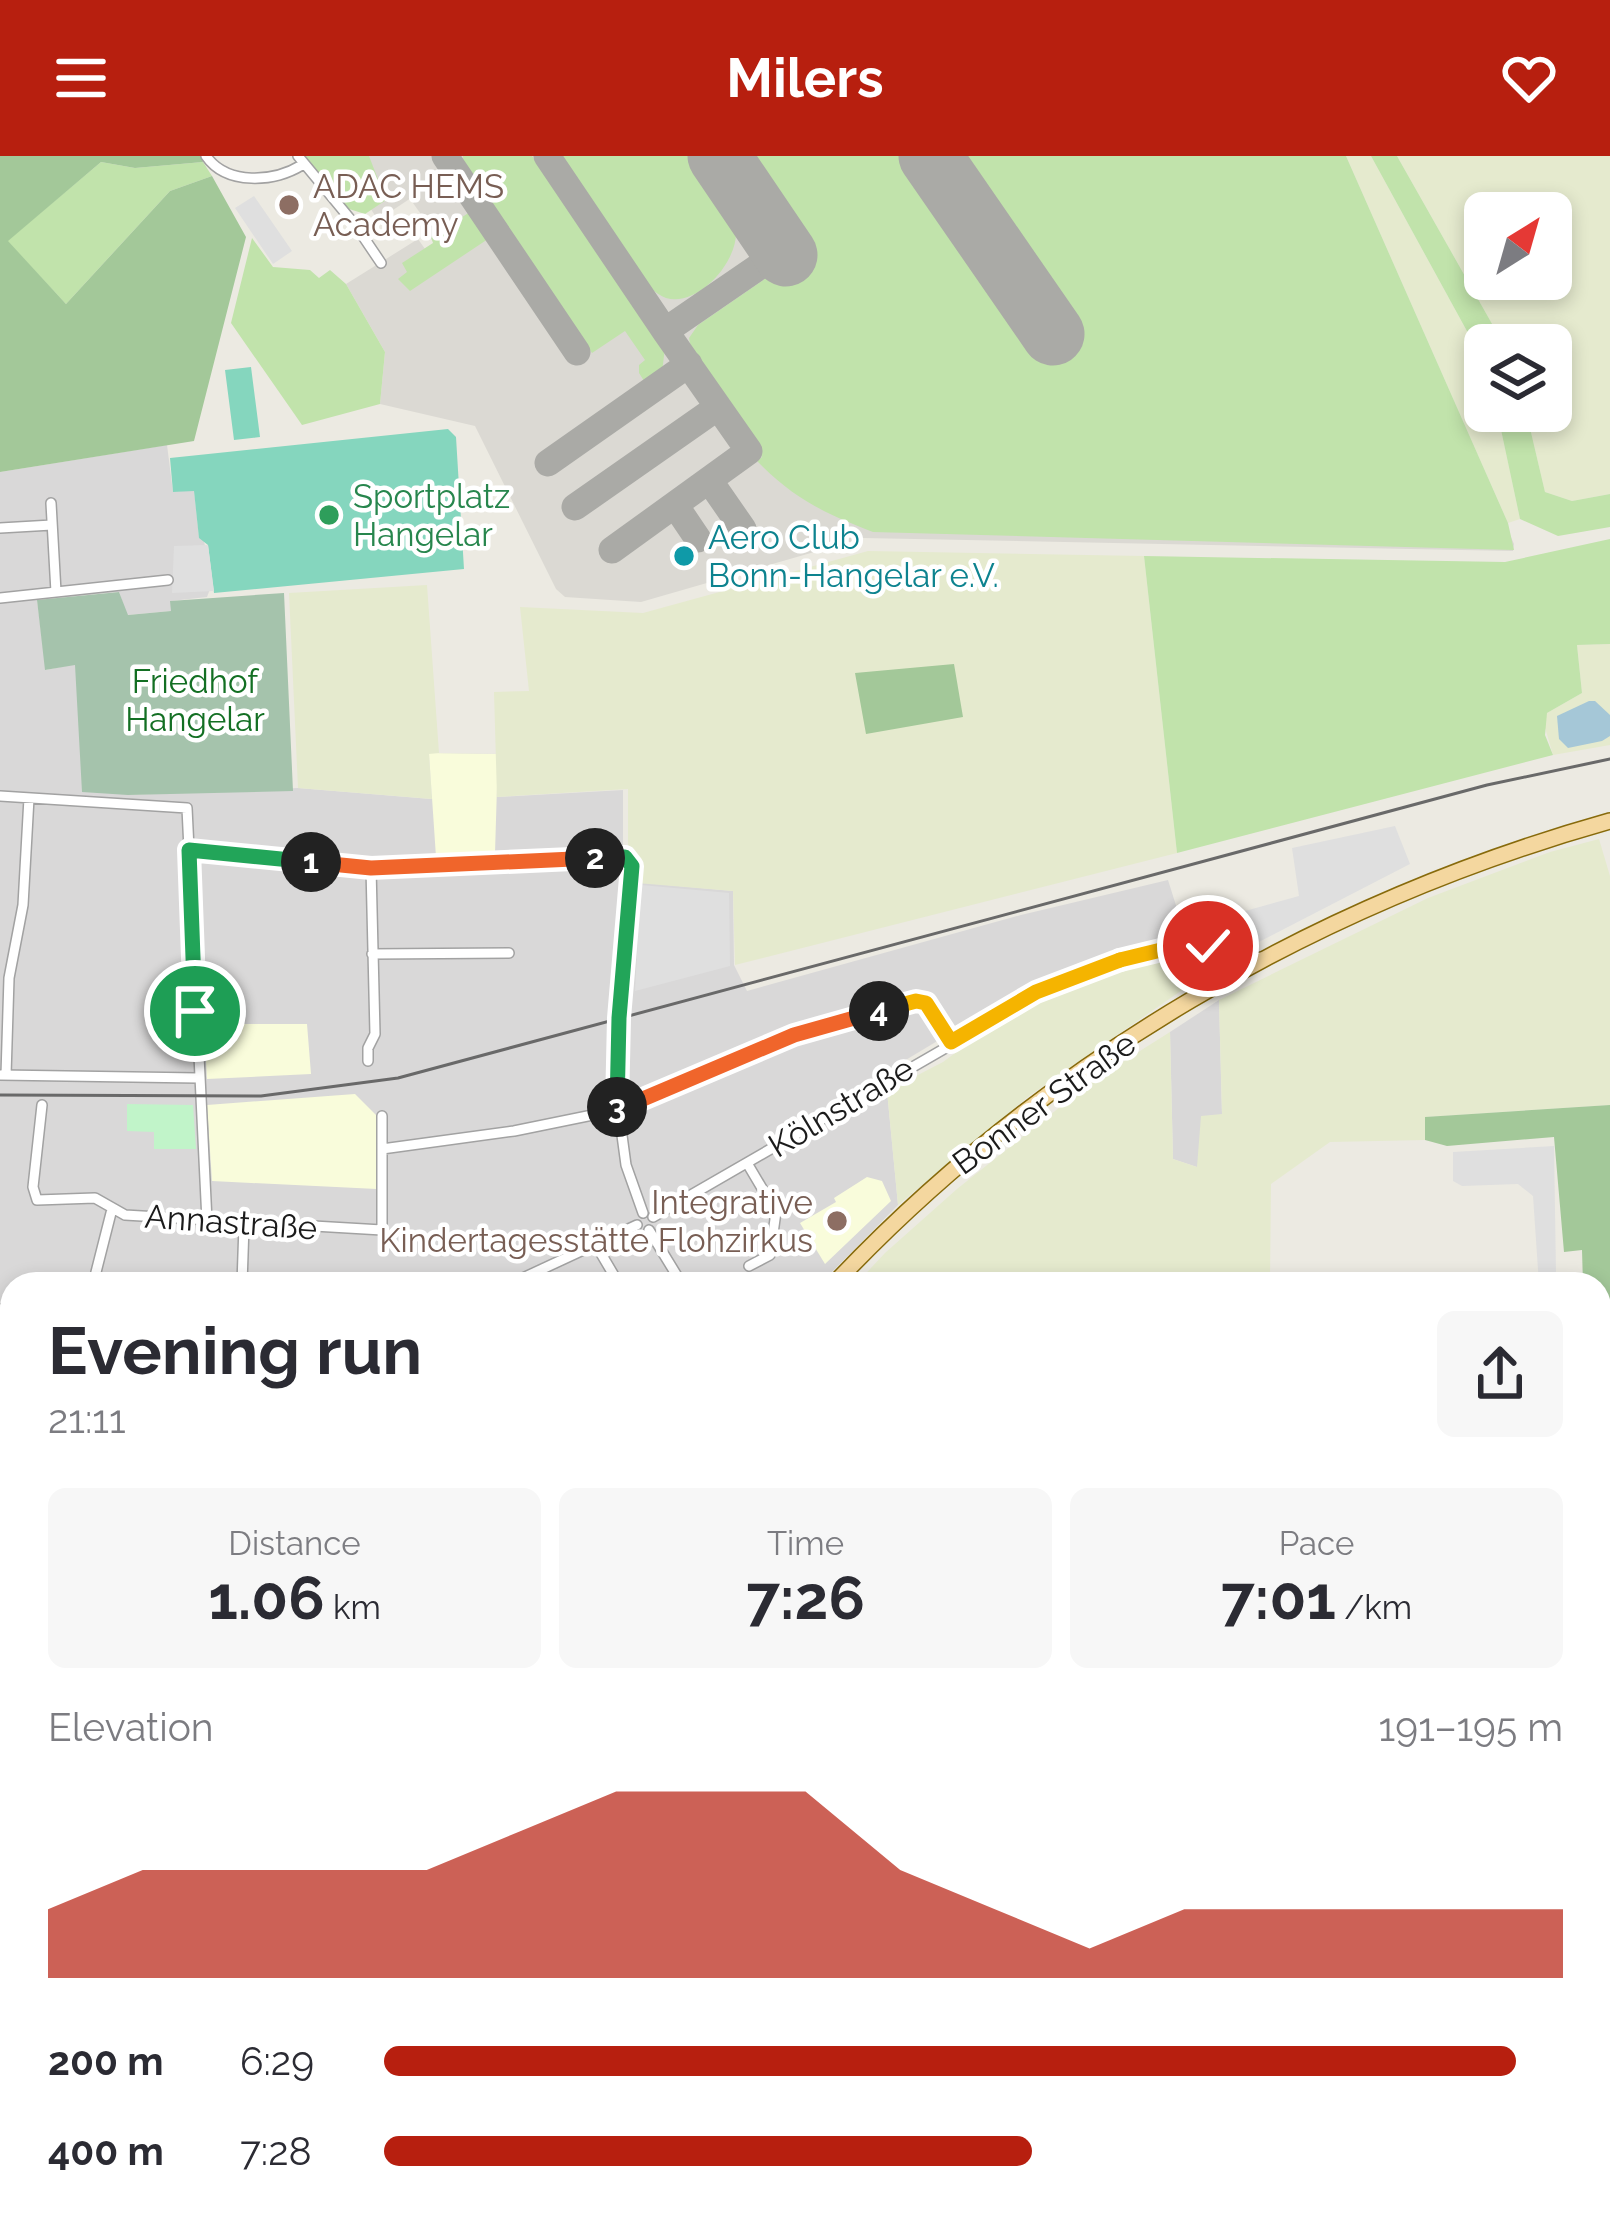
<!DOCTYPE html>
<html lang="en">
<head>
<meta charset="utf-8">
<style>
	body { margin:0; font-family:Raleway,sans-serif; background:#f7f7f7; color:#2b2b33; height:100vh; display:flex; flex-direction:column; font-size:45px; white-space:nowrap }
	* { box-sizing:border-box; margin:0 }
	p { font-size:39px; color:#7c7c81 }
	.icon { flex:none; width:66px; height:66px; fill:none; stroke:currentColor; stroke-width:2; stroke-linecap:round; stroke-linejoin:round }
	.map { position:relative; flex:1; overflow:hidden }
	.side { position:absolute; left:0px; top:1116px; width:1611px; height:951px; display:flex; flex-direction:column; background:#fff; border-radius:36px 36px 0 0; box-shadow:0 6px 18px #0003 }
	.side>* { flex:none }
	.needle { width:78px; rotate:37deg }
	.buttons { position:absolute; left:1464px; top:36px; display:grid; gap:24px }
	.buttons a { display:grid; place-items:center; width:108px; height:108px; border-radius:18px; background:#fff; box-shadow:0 6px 18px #0003; font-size:60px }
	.pin { position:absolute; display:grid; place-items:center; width:102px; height:102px; color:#fff; margin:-51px; border:6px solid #fff; border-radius:50%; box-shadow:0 3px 12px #0007 }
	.km { position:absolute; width:60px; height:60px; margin:-30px; border-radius:50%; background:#222; color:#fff; font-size:33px; line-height:60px; text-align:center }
	.round { display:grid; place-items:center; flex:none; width:126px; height:126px; border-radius:18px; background:#f7f7f7 }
	.summary { display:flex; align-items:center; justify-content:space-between; height:204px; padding:0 48px }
	h1 { font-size:66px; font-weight:700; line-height:90px }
	.metrics { display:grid; grid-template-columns:repeat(3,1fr); gap:18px; height:204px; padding:12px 48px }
	.metrics div { display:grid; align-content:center; border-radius:18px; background:#f7f7f7; text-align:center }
	.metrics b { font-size:60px; font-weight:700 }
	.metrics small { font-size:33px; font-weight:400 }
	.metrics p { font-size:33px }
	.chart { height:336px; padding:24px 48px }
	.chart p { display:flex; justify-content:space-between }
	.chart svg { width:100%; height:216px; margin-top:12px; fill:#b71f0f; opacity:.7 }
	ul { padding:0 48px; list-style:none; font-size:39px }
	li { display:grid; grid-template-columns:192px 144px 1fr; align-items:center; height:90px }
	li i { height:30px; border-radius:15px; background:#b71f0f }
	header { display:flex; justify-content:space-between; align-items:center; height:156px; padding:0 48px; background:#b71f0f; color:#fff; font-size:54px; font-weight:700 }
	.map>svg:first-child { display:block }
</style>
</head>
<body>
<header><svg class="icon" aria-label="menu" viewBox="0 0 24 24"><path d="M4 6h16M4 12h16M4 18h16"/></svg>Milers<svg class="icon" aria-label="heart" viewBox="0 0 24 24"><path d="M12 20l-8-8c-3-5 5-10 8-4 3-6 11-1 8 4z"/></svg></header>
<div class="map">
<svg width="1610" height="2066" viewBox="0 0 1610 2066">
	<rect width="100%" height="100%" fill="#eceae2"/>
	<path fill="#d9d8d8" d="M167,289L173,336L194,334L199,381H203L213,425L207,441L171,445V455L127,459L119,436L37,444L46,514L75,508L128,639L298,632L431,643L439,597L498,598V641L623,634V725L733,735L734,809L747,835L1021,759L1168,724L1185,778L1079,807L1019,836L879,920L887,935L898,1049L820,1128H12V1479L0,1482V316Z
		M1219,844L1222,959L1197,1011L1173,1003L1170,876Z
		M1599,1585L1610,1588V2066H319L314,2055H1599Z"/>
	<path fill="#ecd5d2" d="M0,1565L12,1582V1753L0,1754Z"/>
	<path fill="#f9fcdb" d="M429,597L498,598L495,697L436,701Z
		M204,868H307L311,918L207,923Z
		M355,938L376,959L377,1033L212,1025L207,949Z
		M867,1021L882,1025L891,1045L825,1108L800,1067L836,1046L834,1042Z"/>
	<path fill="#dbd9d3" d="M364,0H1342L1514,388L1513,395L863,382L641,446L565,441L556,433L475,270L380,248L385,196L346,128L418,83L425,93L434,87L426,75L430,71L413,47L416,45L414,40L378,64L363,41Z"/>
	<path fill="#e5eace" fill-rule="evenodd" d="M1346,0H1371L1485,208V255H1497L1520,363L1508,367Z
		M1397,0H1610V338L1572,345L1545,336L1526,255H1551V189H1504ZM1485,57H1551V123H1485Z
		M868,395L1144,400L1177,697L735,809L733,735L637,727L639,708L628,696V633L497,641L494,536L529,535L520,451L643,457Z
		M427,429L439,597L429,598L432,643L298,632L289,437Z
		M1610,488V589L1553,599L1544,568L1547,557L1582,537L1577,489Z
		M1599,683L1610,720V949L1426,961L1425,984L1330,986L1271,1028L1270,1125L1265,1128H856L885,1097L957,1033L1094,924L1170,876L1173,1003L1197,1011L1201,960L1222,958L1219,844L1428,742L1550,696Z
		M1198,789L1211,802L1210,811L1201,821L1029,940L898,1049L887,935L943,906L974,883L1043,843L1093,820Z
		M12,1753V2055H293L298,2066H0V1754Z"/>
	<path fill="#c1e3ab" d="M303,0H369L386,44L365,58L346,52Z
		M463,0H532L665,191L662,217L646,228L639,217V209L645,204L625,175L592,197L464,15Z
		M561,0H693C708,22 734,48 736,76C737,106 699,151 666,142C660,140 655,135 649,132Z
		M745,0H1346L1508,367L1514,394L873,376C824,357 794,343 757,305L762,301L692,197L689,182L698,169L808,93Z
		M1371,0H1397L1504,189H1485V208Z
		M101,6L135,12L203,6L212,20L170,35L66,148L7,85Z
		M470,56L488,83L410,135L398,123L407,116L402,107L433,87L431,81Z
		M252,82L273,111L310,114L319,122L330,114L346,128L385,196L380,248L302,269L231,167Z
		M1497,255H1526L1545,336L1572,345L1610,338V371L1558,380L1520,363Z
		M1610,383V488L1577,489L1582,537L1547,557L1545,579L1553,599L1177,697L1144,400L1505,406Z
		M1610,1294V1563L1599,1560V1295Z"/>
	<path fill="#a3c899" d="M0,0H201L203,6L135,12L101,6L8,85L66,148L170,35L212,20L246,81L194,285L0,316Z
		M954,508L963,561L866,578L855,517Z
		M1610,949V1294H1599V1128H1583L1582,1094L1564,1096L1554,981L1447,990L1425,984V961Z"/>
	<path fill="#a5c3ac" d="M119,436L128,459L171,455L170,445L284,437L293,635L128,639L82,636L75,509L45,514L37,444Z"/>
	<path fill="#c1f4c9" d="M127,948L193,949L196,993H154V976L127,975Z"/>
	<path fill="#85d6be" d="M251,211L260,281L234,284L225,214Z
		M448,273L456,281L464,413L214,437L208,389L199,382L194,335L173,336L170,302Z"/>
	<path fill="#dfdfdf" d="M254,40L292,95L273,108L235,52Z
		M208,389L214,435L172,437L174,390Z
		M1395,670L1410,708L1249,791L1237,789L1228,783L1220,762L1299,740L1292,692Z
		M641,729L729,737L730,810L635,835Z
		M1554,990L1556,1118L1539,1128L1533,1040L1518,1028L1462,1030L1453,1025V996Z"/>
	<path fill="#a5c7d7" d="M1589,545H1595L1610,559V580L1602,585L1568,592L1559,583L1557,560Z"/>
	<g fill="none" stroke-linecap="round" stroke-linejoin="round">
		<path stroke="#a5c7d7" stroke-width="3" d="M1599,1555L1610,1554"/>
		<path stroke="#aaaaa6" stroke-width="27" d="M445,0L577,196
			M547,0L665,175L783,94
			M548,307L689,208
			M709,324L743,373
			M675,349L698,383
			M575,351L718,251
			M612,394L749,295L665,175"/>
		<path stroke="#aaaaa6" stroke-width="63" d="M719,0L786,99
			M930,0L1053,178"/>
		<g stroke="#a2a2a2" stroke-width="12">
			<path id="street" d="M206,0C227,30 274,26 302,9
				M298,0L356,70L381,107
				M51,347L56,436
				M0,372L52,369
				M0,442L168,424
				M0,640L187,652L207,1065
				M189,694L371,712L630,704L616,935L626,1009L643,1057
				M372,798L509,797
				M1195,837L1213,816L1215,805L1203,787
				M368,905V892L375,878L371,712
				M0,919L198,922
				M6,919L9,822L23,749L29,642
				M42,949L33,1031L37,1044L95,1042L125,1059L382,1074V960
				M382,993L514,975L617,954L795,879L916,845L931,852L951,886
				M747,1007L776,1056L770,1099L749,1110
				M653,1061L1065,823L1107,807L1198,785C1226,789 1228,803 1264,801
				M649,1074L682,1128
				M596,1089L619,1128
				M534,1117L552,1128
				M93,1128L112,1053
				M242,1128L244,1069
				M510,1128L637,1069
				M0,1153L12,1155
				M0,1298L12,1301
				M0,1397L12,1396
				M0,1603L3,1597
				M1599,1671L1610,1681
				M0,1743L12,1740
				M1599,1861L1610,1863
				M1599,1950L1610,1921
				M796,2055L818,2066
				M1243,2055L1246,2066
				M907,2066L920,2055
				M1391,2066L1394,2055
				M1564,2066L1589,2056"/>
		</g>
		<g stroke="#56680d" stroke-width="16">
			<path id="secondary" d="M0,1536L12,1557
				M0,1556L12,1570
				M1599,1575L1610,1577
				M301,2055L307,2066"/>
		</g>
		<g stroke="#876a0b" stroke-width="18">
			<path id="primary" d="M834,1128C1043,906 1318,747 1610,665
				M0,1510L12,1511
				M7,1548L12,1528"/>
		</g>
		<use href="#street" stroke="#fff" stroke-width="9"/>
		<use href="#secondary" stroke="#ebf4b8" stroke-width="14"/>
		<use href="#primary" stroke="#f4d79f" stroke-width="15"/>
		<path stroke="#696969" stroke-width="3" d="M0,939L261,940L398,922L1487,629L1610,603"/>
	</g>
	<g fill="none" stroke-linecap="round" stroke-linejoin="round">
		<g stroke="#fff" stroke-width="24">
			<path id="split-1" d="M195,855L189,694L311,706"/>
		</g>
		<g stroke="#fff" stroke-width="24">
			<path id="split-2" d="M311,706L371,712L595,702"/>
		</g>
		<g stroke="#fff" stroke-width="24">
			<path id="split-3" d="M595,702L625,701L632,710L619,862L617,951"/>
		</g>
		<g stroke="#fff" stroke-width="24">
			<path id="split-4" d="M617,951V954L794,879L879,855"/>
		</g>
		<g stroke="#fff" stroke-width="24">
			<path id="split-5" d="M879,855L916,845L926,847L951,886L1036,836L1120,804"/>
		</g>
		<g stroke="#fff" stroke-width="24">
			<path id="split-6" d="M1120,804L1198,785L1208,790"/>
		</g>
		<use href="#split-1" stroke="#22a559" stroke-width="15"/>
		<use href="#split-2" stroke="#f0652b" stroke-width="15"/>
		<use href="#split-3" stroke="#22a559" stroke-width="15"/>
		<use href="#split-4" stroke="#f0652b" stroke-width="15"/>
		<use href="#split-5" stroke="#f5b400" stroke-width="15"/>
		<use href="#split-6" stroke="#f5b400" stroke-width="15"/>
	</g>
	<g fill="#8d6e63" stroke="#fff" stroke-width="4.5">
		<circle cx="289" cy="49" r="12"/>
		<circle cx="837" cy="1065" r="12"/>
	</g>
	<circle fill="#2e9e5b" stroke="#fff" stroke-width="4.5" cx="329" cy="359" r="12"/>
	<circle fill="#0f9aa8" stroke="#fff" stroke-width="4.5" cx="684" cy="400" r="12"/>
	<g text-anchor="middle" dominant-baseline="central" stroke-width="9" stroke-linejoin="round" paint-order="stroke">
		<g font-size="33" fill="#785e54" stroke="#fff" text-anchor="start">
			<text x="313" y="30">ADAC HEMS<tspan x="313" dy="38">Academy</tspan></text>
			<text x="813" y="1046" text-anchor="end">Integrative<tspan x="813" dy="38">Kindertagesstätte Flohzirkus</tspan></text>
		</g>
		<g font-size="33" fill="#27864d" stroke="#fff" text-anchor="start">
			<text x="353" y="340">Sportplatz<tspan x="353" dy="38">Hangelar</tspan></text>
		</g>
		<g font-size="33" fill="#0d838f" stroke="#fff" text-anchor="start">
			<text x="708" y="381">Aero Club<tspan x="708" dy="38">Bonn-Hangelar e.V.</tspan></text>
		</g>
		<g font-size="33" fill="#136f23" stroke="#fff">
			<text x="195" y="525">Friedhof<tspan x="195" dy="38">Hangelar</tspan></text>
		</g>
		<g font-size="33" fill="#1b1b1b" stroke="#fff">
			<text transform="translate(1044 947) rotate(-36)">Bonner Straße</text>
			<text transform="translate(841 951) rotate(-31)">Kölnstraße</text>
			<text transform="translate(231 1066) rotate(4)">Annastraße</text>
		</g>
	</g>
</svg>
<div class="buttons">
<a><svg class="needle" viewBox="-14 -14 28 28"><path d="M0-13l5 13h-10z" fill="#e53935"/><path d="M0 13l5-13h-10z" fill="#7c7c81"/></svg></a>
<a><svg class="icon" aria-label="layers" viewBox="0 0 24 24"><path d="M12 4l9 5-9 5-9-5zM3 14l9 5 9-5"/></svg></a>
</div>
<div class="pin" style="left:195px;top:855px;background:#1e9e55"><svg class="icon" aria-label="arrive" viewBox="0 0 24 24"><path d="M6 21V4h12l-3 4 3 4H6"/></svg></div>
<div class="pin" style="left:1208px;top:790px;background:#d93025"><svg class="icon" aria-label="check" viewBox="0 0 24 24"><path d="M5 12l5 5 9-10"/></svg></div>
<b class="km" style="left:311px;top:706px">1</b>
<b class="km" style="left:595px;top:702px">2</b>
<b class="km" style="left:617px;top:951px">3</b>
<b class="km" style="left:879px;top:855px">4</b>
<section class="side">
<div class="summary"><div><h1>Evening run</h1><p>21:11</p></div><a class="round"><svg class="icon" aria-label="share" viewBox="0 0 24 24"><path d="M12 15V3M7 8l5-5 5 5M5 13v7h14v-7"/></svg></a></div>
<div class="metrics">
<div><p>Distance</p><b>1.06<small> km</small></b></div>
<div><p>Time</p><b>7:26</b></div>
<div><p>Pace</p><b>7:01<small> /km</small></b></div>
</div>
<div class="chart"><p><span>Elevation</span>191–195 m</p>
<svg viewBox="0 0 160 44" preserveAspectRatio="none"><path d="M0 44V30L10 22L20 22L30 22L40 22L50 14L60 6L70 6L80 6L90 22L100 30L110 38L120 30L130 30L140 30L150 30L160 30V44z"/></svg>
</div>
<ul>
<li><b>200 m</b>6:29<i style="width:96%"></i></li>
<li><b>400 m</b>7:28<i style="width:55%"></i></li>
</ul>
</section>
</div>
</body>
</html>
